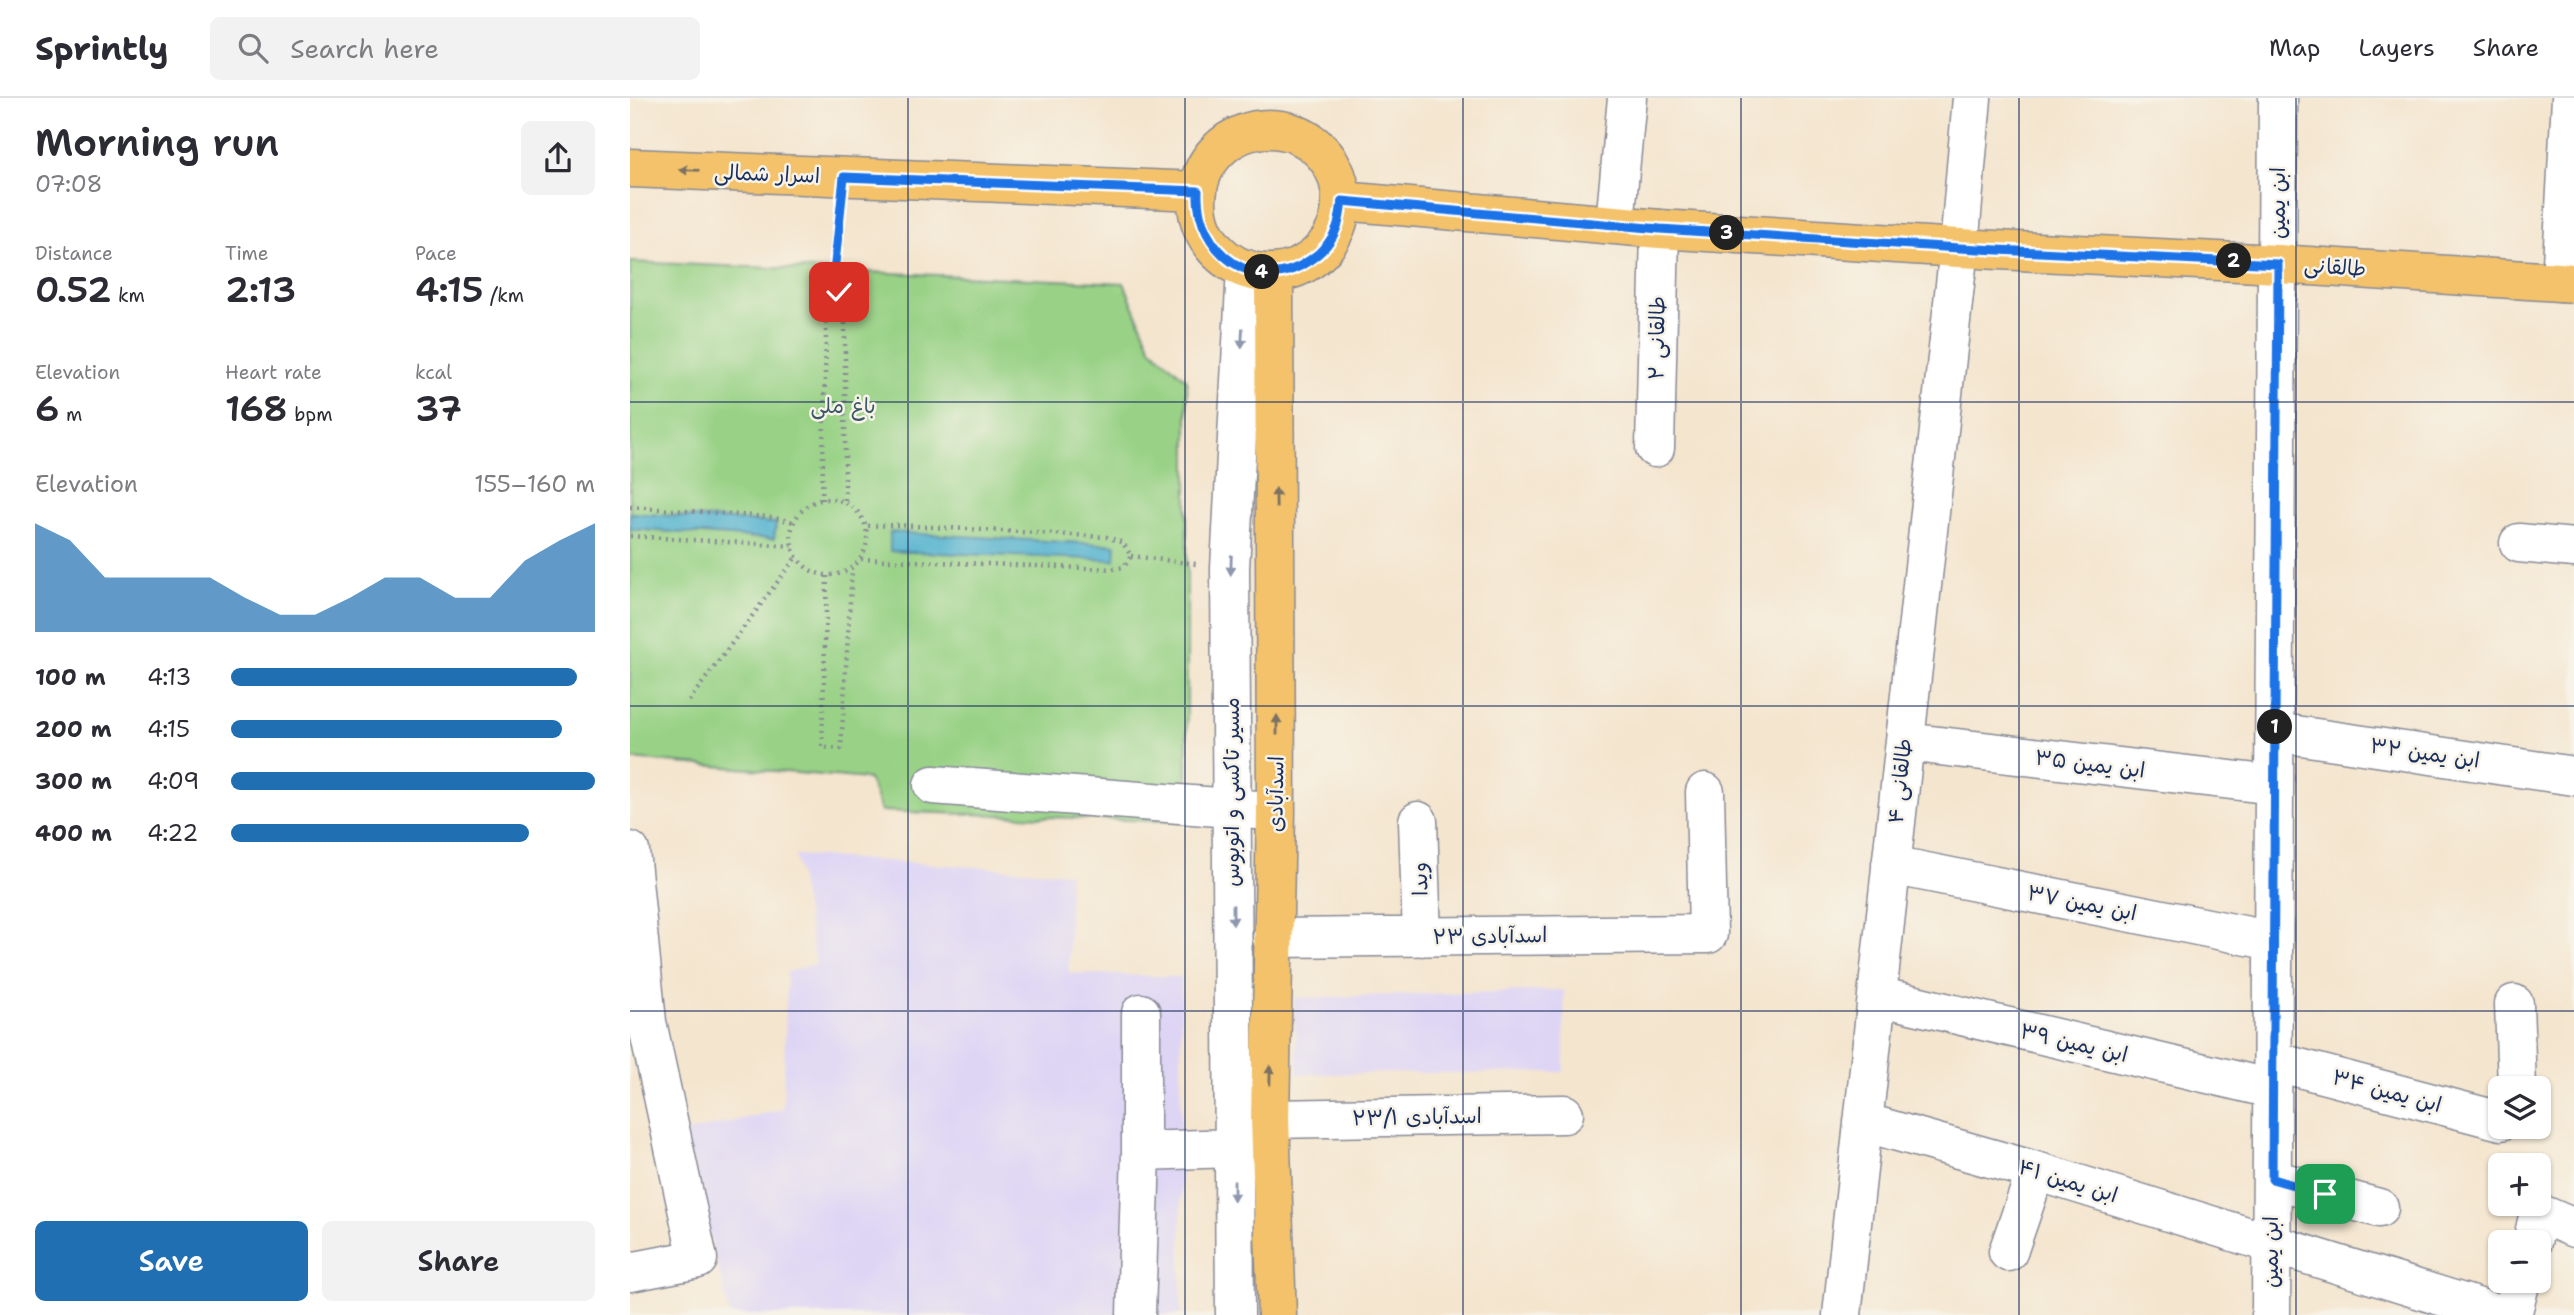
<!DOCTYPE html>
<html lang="en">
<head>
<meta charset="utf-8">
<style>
	body { margin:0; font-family:"Shantell Sans","Playpen Sans Arabic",sans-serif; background:#f2f2f3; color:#2b2b33; height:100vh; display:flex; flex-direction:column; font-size:26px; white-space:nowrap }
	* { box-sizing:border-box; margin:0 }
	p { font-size:23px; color:#7c7c81 }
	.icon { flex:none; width:38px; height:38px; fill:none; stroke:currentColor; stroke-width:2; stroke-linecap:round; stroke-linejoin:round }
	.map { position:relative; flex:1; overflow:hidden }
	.drawer { display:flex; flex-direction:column; background:#fff; width:630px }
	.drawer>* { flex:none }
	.fabs { position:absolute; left:1858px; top:978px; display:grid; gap:14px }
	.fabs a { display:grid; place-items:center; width:63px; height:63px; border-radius:10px; background:#fff; box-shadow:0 2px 5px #0004; font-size:35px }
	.pin { position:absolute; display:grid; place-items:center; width:60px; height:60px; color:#fff; margin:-30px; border-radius:14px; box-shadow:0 4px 10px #0006 }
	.km { position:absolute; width:35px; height:35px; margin:-18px; border-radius:50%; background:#222; color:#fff; font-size:19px; line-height:35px; text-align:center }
	.round { display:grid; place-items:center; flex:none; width:74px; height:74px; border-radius:10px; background:#f2f2f3 }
	.head { display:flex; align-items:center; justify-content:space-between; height:119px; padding:0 35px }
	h1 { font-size:38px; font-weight:600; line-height:52px }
	.stats { display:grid; grid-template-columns:repeat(3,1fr); gap:10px; height:119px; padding:7px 35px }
	.stats div { display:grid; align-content:center }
	.stats b { font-size:35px; font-weight:600 }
	.stats small { font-size:19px; font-weight:400 }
	.stats p { font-size:19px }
	.chart { height:196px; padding:14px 35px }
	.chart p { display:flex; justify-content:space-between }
	.chart svg { width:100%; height:126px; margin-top:7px; fill:#1f6fb2; opacity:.7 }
	.primary-button { display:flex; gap:14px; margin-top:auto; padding:14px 35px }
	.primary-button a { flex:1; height:80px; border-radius:10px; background:#1f6fb2; color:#fff; font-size:28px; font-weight:600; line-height:80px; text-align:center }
	.primary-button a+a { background:#f2f2f3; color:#2b2b33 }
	ul { padding:0 35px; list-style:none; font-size:23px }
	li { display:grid; grid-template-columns:112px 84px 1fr; align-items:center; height:52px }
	li i { height:18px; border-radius:9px; background:#1f6fb2 }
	header { display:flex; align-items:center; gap:42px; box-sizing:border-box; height:98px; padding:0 35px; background:#fff; border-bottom:2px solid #e1e1e2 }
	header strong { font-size:33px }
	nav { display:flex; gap:38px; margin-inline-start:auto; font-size:24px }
	.search { width:490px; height:63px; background:#f2f2f3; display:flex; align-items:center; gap:18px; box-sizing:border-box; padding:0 24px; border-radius:10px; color:#7c7c81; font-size:26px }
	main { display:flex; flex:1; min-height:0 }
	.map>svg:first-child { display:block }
</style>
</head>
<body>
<header>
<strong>Sprintly</strong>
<div class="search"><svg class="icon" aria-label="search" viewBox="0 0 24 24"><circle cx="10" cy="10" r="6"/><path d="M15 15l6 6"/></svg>Search here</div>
<nav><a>Map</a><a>Layers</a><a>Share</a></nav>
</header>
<main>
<section class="drawer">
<div class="head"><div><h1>Morning run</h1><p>07:08</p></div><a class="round"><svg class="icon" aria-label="share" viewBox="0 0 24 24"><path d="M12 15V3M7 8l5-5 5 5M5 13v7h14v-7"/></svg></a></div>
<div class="stats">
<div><p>Distance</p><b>0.52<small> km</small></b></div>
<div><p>Time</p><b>2:13</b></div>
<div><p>Pace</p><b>4:15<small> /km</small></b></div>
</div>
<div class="stats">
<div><p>Elevation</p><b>6<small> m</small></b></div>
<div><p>Heart rate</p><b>168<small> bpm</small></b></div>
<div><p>kcal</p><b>37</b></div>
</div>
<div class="chart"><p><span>Elevation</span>155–160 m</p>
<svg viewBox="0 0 160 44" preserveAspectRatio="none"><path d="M0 44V6L10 12L20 25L30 25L40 25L50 25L60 32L70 38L80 38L90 32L100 25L110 25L120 32L130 32L140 19L150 12L160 6V44z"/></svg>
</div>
<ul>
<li><b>100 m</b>4:13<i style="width:95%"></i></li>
<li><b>200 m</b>4:15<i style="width:91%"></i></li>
<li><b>300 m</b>4:09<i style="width:100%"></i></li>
<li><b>400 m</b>4:22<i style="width:82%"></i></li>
</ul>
<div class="primary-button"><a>Save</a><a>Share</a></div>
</section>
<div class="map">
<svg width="1944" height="1217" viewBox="0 0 1944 1217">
	<rect width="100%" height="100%" fill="#f7f3e8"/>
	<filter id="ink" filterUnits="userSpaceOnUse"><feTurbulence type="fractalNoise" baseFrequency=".0143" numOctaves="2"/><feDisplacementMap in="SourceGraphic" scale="14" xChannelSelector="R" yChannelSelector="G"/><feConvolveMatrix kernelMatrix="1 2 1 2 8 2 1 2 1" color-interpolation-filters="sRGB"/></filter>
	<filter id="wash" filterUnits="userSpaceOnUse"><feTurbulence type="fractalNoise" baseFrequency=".00686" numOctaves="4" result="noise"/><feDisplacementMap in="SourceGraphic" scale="28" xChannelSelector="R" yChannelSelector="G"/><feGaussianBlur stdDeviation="1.57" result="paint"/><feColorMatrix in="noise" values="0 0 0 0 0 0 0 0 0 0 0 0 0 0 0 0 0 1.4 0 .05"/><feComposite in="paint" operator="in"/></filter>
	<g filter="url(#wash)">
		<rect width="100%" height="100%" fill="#f4e5ce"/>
		<path fill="#ded5f5" d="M165,757L439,775V875L551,879V1217H100L55,1035L153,1011L157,874L186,866Z
			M934,892V974L668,976L664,900Z"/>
		<path fill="#99d286" stroke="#5a8072" stroke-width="2" fill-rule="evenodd" d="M0,164L494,185L521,250L557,282V724L251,713L239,681L0,661V431L144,441L146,426L0,415ZM260,435L485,447V461L260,453Z"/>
		<path fill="#4fb1ce" stroke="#357096" stroke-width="2" d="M0,415L146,425L144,441L0,431Z
			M260,434L486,447L485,462L260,453Z"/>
	</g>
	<g filter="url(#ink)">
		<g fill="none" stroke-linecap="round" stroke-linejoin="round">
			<g stroke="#888a96" stroke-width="41">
				<path id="minor" d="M985,125L997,0
					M1931,184L1941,0
					M1025,350L1030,131
					M1889,445L1944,450
					M1645,634L1944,678
					M1275,644L1644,687
					M303,687L627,712
					M788,723L792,839
					M0,753L17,924L68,1161L0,1174
					M1261,767L1643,843
					M642,840L1078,836L1075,694
					M1247,898L1642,991
					M1884,906L1887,990
					M1643,963L1871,1023
					M640,1021L934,1016
					M1233,1024L1406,1073L1872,1217
					M511,1053L604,1050
					M1642,1081L1749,1110
					M1902,1144L1909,1115L1944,1130
					M1378,1154L1406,1073
					M506,1217L511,1053V915
					M605,1217L600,470L616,171
					M1212,1217L1329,150L1342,0
					M1641,1217L1648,0
					M1882,1217L1891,1183"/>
			</g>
			<g stroke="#888a96" stroke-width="41">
				<path id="major" d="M567 103a72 72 0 1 1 144 0a72 72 0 1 1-144 0Z
					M0,70L568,93
					M712,103L1030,131L1329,150L1648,166L1944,185
					M644,176L646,713L640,1021L647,1217"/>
			</g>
			<path stroke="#888a96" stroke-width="4.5" stroke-dasharray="2 5" stroke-linecap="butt" d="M202,194L210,115
				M161 439a38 38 0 1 1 76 0a38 38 0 1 1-76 0Z
				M192,402L197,196L209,194L215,199V405
				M0,409L140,419L164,424
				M0,438L162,448
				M501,458L566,466
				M231,461L481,471L494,469L501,458L493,445L477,439L266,427L235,428
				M197,478L192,649L211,651L222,471
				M59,603L166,459"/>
			<use href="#minor" stroke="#fff" stroke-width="38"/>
			<use href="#major" stroke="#f3c26a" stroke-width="38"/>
		</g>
		<defs><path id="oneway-solid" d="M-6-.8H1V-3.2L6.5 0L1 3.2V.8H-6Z" transform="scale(1.75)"/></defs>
		<g fill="#7c7163">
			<use href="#oneway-solid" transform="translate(59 72) rotate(-178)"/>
			<use href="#oneway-solid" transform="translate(646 400) rotate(-91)"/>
			<use href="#oneway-solid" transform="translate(647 627) rotate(-90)"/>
			<use href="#oneway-solid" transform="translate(640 977) rotate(-89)"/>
		</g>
		<g fill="#8d97ae">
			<use href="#oneway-solid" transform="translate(612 240) rotate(93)"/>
			<use href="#oneway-solid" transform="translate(601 467) rotate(92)"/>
			<use href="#oneway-solid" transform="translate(603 817) rotate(90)"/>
			<use href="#oneway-solid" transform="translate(604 1093) rotate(90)"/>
		</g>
	</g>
	<g fill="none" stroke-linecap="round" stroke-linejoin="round" filter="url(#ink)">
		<g stroke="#fff" stroke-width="14">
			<path id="route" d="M209,194H202L214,79L568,93C565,154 627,200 680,162C692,154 702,143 707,129C710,121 711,111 712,103L1030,131L1329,150L1648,166L1642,1081L1695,1096"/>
		</g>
		<use href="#route" stroke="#1a73e8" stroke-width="9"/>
	</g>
	<path fill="none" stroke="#1b2f5e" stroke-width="2" stroke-opacity="0.55" d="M278,0V1217M555,0V1217M833,0V1217M1111,0V1217M1389,0V1217M1666,0V1217M0,304H1944M0,608H1944M0,913H1944"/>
	<g text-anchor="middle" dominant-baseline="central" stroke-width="5" stroke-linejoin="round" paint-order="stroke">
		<g font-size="21" fill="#1b2f5e" stroke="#f7f3e8">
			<text transform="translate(137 76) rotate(2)">اسرار شمالی</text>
			<text transform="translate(1648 105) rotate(-90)">ابن یمین</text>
			<text transform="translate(1705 169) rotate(4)">طالقانی</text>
			<text transform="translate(1027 240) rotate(-89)">طالقانی ۲</text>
			<text transform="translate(1795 655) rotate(8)">ابن یمین ۳۲</text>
			<text transform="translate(1460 666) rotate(7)">ابن یمین ۳۵</text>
			<text transform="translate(1270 683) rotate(-84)">طالقانی ۴</text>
			<text transform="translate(602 694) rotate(-90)">مسیر تاکسی و اتوبوس</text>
			<text transform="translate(646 696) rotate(-89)">اسدآبادی</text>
			<text transform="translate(790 781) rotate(-92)">ویدا</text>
			<text transform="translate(1452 805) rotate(11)">ابن یمین ۳۷</text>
			<text transform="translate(860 838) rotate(-1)">اسدآبادی ۲۳</text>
			<text transform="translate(1444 945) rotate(13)">ابن یمین ۳۹</text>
			<text transform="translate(1757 993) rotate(15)">ابن یمین ۳۴</text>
			<text transform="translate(787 1019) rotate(-1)">اسدآبادی ۲۳/۱</text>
			<text transform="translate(1438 1083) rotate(17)">ابن یمین ۴۱</text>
			<text transform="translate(1641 1154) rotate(-90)">ابن یمین</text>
		</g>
		<g font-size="21" fill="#3a5868" stroke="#f7f3e8">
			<text x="213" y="308">باغ ملی</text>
		</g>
	</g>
</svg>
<div class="fabs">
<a><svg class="icon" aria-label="layers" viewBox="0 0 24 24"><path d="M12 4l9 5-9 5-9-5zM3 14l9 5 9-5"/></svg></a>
<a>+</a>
<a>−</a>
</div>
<div class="pin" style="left:1695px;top:1096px;background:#1e9e55"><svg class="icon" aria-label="arrive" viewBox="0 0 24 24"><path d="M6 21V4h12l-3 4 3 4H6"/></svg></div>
<div class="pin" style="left:209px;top:194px;background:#d93025"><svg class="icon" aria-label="check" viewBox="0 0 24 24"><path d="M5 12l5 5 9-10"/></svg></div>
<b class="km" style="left:1645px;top:629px">1</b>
<b class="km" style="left:1604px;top:163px">2</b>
<b class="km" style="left:1097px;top:135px">3</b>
<b class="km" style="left:632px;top:174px">4</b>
</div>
</main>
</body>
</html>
